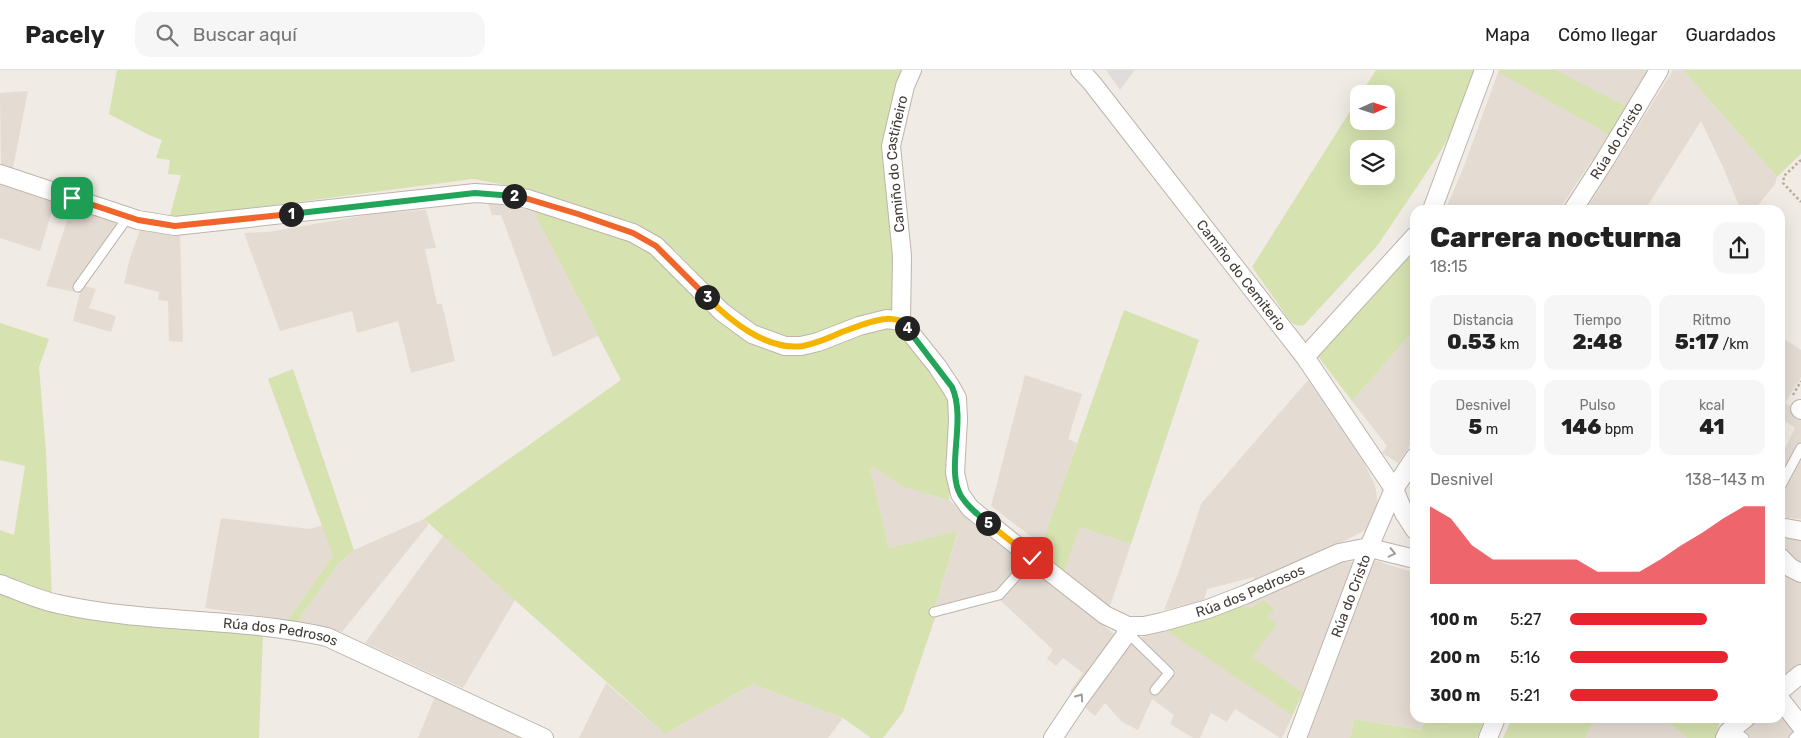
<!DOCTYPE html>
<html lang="es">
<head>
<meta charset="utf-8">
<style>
	body { margin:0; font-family:Rubik,sans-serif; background:#f6f6f6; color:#222; height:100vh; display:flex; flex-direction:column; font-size:19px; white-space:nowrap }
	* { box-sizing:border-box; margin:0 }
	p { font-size:16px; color:#767676 }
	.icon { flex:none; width:28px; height:28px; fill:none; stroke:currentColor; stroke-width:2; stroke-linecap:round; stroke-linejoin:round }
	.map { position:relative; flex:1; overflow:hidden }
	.drawer { position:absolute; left:1410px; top:135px; width:375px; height:518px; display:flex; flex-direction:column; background:#fff; border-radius:15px; box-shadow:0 5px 20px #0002 }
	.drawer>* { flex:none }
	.needle { width:32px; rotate:87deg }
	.fabs { position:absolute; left:1350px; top:15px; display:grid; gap:10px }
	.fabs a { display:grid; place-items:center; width:45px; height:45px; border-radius:10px; background:#fff; box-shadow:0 5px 20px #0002; font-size:25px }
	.pin { position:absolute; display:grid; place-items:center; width:42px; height:42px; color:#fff; margin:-21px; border-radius:10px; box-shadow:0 2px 8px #0006 }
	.km { position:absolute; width:25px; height:25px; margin:-12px; border-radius:50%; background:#222; color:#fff; font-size:14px; line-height:25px; text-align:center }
	.round { display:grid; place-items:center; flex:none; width:52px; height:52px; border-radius:15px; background:#f6f6f6 }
	.head { display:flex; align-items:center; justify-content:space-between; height:85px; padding:0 20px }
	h1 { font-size:28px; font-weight:800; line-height:38px }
	.figures { display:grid; grid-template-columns:repeat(3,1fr); gap:8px; height:85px; padding:5px 20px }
	.figures div { display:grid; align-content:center; border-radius:12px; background:#f6f6f6; text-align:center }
	.figures b { font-size:21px; font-weight:800 }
	.figures small { font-size:14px; font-weight:400 }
	.figures p { font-size:14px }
	.chart { height:140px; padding:10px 20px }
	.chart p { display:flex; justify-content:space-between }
	.chart svg { width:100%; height:90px; margin-top:5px; fill:#e8252e; opacity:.7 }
	ul { padding:0 20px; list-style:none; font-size:16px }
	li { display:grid; grid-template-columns:80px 60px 1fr; align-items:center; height:38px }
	li i { height:12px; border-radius:6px; background:#e8252e }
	header { display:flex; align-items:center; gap:30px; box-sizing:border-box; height:70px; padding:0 25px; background:#fff; border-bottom:1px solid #e0e0e0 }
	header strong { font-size:24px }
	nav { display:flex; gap:28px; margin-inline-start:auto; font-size:18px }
	.search { width:350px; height:45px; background:#f6f6f6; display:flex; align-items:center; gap:12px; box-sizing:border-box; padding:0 18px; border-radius:15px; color:#767676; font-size:19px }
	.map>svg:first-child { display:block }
</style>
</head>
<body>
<header>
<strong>Pacely</strong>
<div class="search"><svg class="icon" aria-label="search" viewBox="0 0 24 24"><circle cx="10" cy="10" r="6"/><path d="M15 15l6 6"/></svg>Buscar aquí</div>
<nav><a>Mapa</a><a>Cómo llegar</a><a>Guardados</a></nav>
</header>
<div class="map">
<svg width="1801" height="668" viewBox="0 0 1801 668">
	<rect width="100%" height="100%" fill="#f1ebe5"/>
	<path fill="#e4dcd3" d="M1499,0H1649L1594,91L1592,90L1559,140H1449L1446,138L1464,96Z
		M1673,0H1683L1777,107L1775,114L1754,140H1741L1722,95L1701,51L1648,135L1653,140H1586Z
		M28,21L13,98L1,95L0,23Z
		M0,113L56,128L40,181L0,168Z
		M488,132L533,141L598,266L553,287L501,145H492Z
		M72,135L127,154L85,216L96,219L89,238L116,246L111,262L73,251L80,223L46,216Z
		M426,140L436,178L425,179L437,234H442L455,291L411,303L398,251L357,263L352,241L280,261L244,163L268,162L379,143Z
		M141,157L180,166L183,272L169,271L168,231L158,230L159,222L124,213L130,188Z
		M1415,259V368L1398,393L1382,383L1387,376L1352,331Z
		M1780,266L1801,280V307L1785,333L1801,343V372L1780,412V389L1795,358L1780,347Z
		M1025,305L1082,324L1068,369L1077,373L1042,475L991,436Z
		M1308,310L1360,384L1375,415L1378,434L1366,460L1251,517L1254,507L1207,519L1204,531L1164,540L1179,501L1201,434Z
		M1801,384V449L1780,447V423Z
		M873,397L905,417L949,430L1013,483L1025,491L996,520L935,537L958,462L889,478L870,398Z
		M221,448L310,459L323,455L333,486L288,550L205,538Z
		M424,449L429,454L342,562L297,552L338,494L354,480Z
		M1080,457L1131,474L1109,539L1063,505Z
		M1780,460L1801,467V500L1780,484Z
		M443,466L515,530L463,618L365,573Z
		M1374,490L1415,503V648H1425L1423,660L1354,649L1350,668H1308Z
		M1328,492H1354L1303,623L1282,668H1280L1235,639L1227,652L1211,643L1200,668H1193L1170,654L1174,645L1152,629L1138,660L1122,652L1105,633L1095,646L1080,634L1129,570L1164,562L1239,535Z
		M1032,495L1119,568L1076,625L1070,621L1083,603L1063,588L1056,596L1047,589L1053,580L999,529Z
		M1780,501L1801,510V600L1780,617Z
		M606,613L665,664L753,614L843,648L828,668H579Z
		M436,624L526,668H418Z
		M1780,637L1798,659L1789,668H1751L1741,658L1754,648H1780Z
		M1600,648H1664L1687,668H1585L1593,653Z"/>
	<path fill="#d6e2b0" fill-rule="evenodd" d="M117,0H902L901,8L895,18L885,80L899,200L896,240L811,266L793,269L761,258L742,247L712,220L676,181L638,154L511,116L473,109L169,149L181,105L168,104L170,90L156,88L162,70L149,65L109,44Z
		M1376,0H1474L1451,63L1437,87L1377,176L1304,255C1298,257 1295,255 1290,251L1252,197L1359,27V51H1386V24H1361ZM1359,79H1386V106H1359Z
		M1499,0H1555L1627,37L1610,65L1498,2Z
		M1683,0H1801V84L1777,107Z
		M533,141L604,159L630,168L657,188L750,272L787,285L816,282L868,260L897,257L948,322L953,341L950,379L949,430L904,417L873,397L870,398L889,478L958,461L935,537L934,542L935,548L903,642L883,668H871L843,648L753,614L665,664L424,449L621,310Z
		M1415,180V259L1352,331L1317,285L1363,238Z
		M1124,240L1199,270L1131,474L1080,457L1063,505L1038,485Z
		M0,253L49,269L39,297L46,383L52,527L0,507V460L14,465L25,396L0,390Z
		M293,299L354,480L338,494L297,552L288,550L333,486L268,309Z
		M0,520L263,564L259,668H0Z
		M1264,530L1274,540L1268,547L1277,554L1252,587L1303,623L1292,645L1167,561L1239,535L1249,539Z
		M1425,648H1485L1477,668H1350L1354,649L1422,660Z
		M1512,648H1581L1593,653L1585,668H1503Z
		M1664,648H1717L1719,653L1716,668H1687Z"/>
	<path fill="#dfdcda" d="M1106,0H1135L1120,20Z"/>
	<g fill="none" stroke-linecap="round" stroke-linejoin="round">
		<g stroke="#beb4ab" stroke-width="11">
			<path id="service" d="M78,217L128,147
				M1780,417L1801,378
				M934,542L999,525L1032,488
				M1128,558L1131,566L1169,603L1155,620
				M1728,662L1739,664L1744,668
				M1794,668L1801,662"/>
		</g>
		<g stroke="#beb4ab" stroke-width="20">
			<g id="minor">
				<path id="s1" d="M1080,0L1092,13L1305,287L1394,419L1404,443L1415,460"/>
				<path d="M0,104L138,150L175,156L475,123L504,125L528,129L633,163L656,176L722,242L752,264L785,276H801L818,272L859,256L887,249L901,251"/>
				<path d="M1432,140L1484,0"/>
				<path id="s2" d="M1573,140L1605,90L1659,0"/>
				<path id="s3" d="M901,251L937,296L951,317L957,328L958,350L955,403L960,424L970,438L1032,488L1105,545L1128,556H1144L1162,552L1208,539L1244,525L1339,483L1369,477L1378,480L1415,489"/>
				<path id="s4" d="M901,251L902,186L891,76L905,16L912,0"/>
				<path d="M1305,287L1415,166"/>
				<path d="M1800,339L1801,340"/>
				<path d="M1780,457L1801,461"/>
				<path d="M1780,487L1791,498L1801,503"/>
				<path id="s5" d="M0,514C19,521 38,530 58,534C147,554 239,547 327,567L544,668"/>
				<path d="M1780,621L1801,604"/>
				<path d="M1780,629L1801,656"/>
				<path d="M1053,668L1079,629L1125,566L1128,556"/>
				<path id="s6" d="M1297,668L1369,477L1394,419L1415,387"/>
				<path d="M1488,668L1496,648"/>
				<path d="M1725,668L1728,662L1746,648"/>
			</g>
		</g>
		<path stroke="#bcaa9b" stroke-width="2.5" stroke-dasharray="2.5 2.5" stroke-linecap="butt" d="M1801,90L1784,106L1783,113L1801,132
			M1793,325L1801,311"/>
		<use href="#service" stroke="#fff" stroke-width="9"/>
		<use href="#minor" stroke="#fff" stroke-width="18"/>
	</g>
	<defs><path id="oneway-chevron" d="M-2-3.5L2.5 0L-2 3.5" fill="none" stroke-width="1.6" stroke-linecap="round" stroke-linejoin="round" transform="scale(1.25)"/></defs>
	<g stroke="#a19d9a">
		<use href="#oneway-chevron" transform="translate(1392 483) rotate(13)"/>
		<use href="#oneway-chevron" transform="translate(1080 627) rotate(-55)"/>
	</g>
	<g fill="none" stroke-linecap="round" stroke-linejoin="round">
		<g stroke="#fff" stroke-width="10">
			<path id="split-1" d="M72,128L138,150L175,156L291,144"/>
		</g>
		<g stroke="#fff" stroke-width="10">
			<path id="split-2" d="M291,144L475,123L514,126"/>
		</g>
		<g stroke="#fff" stroke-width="10">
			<path id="split-3" d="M514,126L528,129L578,144L633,163L656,176L707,227"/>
		</g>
		<g stroke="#fff" stroke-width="10">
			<path id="split-4" d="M707,227C730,251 767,281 803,276C817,273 829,268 842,262C856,257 872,250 886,249C891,248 897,250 902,251L907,258"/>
		</g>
		<g stroke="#fff" stroke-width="10">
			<path id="split-5" d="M907,258L952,317C967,350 945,400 961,426C968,437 978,445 988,453"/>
		</g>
		<g stroke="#fff" stroke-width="10">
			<path id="split-6" d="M988,453L1032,488"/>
		</g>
		<use href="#split-1" stroke="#f0652b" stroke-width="6"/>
		<use href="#split-2" stroke="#22a559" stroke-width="6"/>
		<use href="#split-3" stroke="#f0652b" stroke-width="6"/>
		<use href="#split-4" stroke="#f5b400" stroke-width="6"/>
		<use href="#split-5" stroke="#22a559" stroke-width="6"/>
		<use href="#split-6" stroke="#f5b400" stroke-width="6"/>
	</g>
	<g text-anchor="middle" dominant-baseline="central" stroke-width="4" stroke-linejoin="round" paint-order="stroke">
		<g font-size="14" fill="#433b35" stroke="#fff">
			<text stroke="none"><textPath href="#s2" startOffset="82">Rúa do Cristo</textPath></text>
			<text stroke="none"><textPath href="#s4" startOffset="158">Camiño do Castiñeiro</textPath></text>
			<text stroke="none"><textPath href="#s1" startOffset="261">Camiño do Cemiterio</textPath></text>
			<text stroke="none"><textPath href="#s3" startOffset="535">Rúa dos Pedrosos</textPath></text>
			<text stroke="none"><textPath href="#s6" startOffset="152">Rúa do Cristo</textPath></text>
			<text stroke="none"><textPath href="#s5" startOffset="286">Rúa dos Pedrosos</textPath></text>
		</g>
	</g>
</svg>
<div class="fabs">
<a><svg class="needle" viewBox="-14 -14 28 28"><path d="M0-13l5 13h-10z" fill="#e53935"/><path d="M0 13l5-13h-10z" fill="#767676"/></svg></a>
<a><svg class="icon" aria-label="layers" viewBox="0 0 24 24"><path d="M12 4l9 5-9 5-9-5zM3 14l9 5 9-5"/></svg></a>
</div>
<div class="pin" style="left:72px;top:128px;background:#1e9e55"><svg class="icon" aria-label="arrive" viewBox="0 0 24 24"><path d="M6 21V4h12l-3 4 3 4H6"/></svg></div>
<div class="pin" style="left:1032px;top:488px;background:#d93025"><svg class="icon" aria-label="check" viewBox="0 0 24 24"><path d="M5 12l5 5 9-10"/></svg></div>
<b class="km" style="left:291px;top:144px">1</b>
<b class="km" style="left:514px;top:126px">2</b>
<b class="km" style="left:707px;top:227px">3</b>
<b class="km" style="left:907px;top:258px">4</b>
<b class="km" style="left:988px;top:453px">5</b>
<section class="drawer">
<div class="head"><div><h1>Carrera nocturna</h1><p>18:15</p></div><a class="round"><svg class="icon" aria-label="share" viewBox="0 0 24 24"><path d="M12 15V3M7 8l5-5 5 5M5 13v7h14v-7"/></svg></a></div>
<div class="figures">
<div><p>Distancia</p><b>0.53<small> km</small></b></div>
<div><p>Tiempo</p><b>2:48</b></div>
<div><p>Ritmo</p><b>5:17<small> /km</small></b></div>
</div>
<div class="figures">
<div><p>Desnivel</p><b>5<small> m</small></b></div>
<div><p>Pulso</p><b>146<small> bpm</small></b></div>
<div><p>kcal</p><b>41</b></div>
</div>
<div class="chart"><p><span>Desnivel</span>138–143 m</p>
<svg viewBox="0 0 160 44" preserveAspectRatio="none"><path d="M0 44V6L10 12L20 25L30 32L40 32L50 32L60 32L70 32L80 38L90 38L100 38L110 32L120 25L130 19L140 12L150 6L160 6V44z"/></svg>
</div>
<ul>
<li><b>100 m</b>5:27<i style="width:70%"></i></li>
<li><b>200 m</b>5:16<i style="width:81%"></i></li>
<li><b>300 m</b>5:21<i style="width:76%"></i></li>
</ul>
</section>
</div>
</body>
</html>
